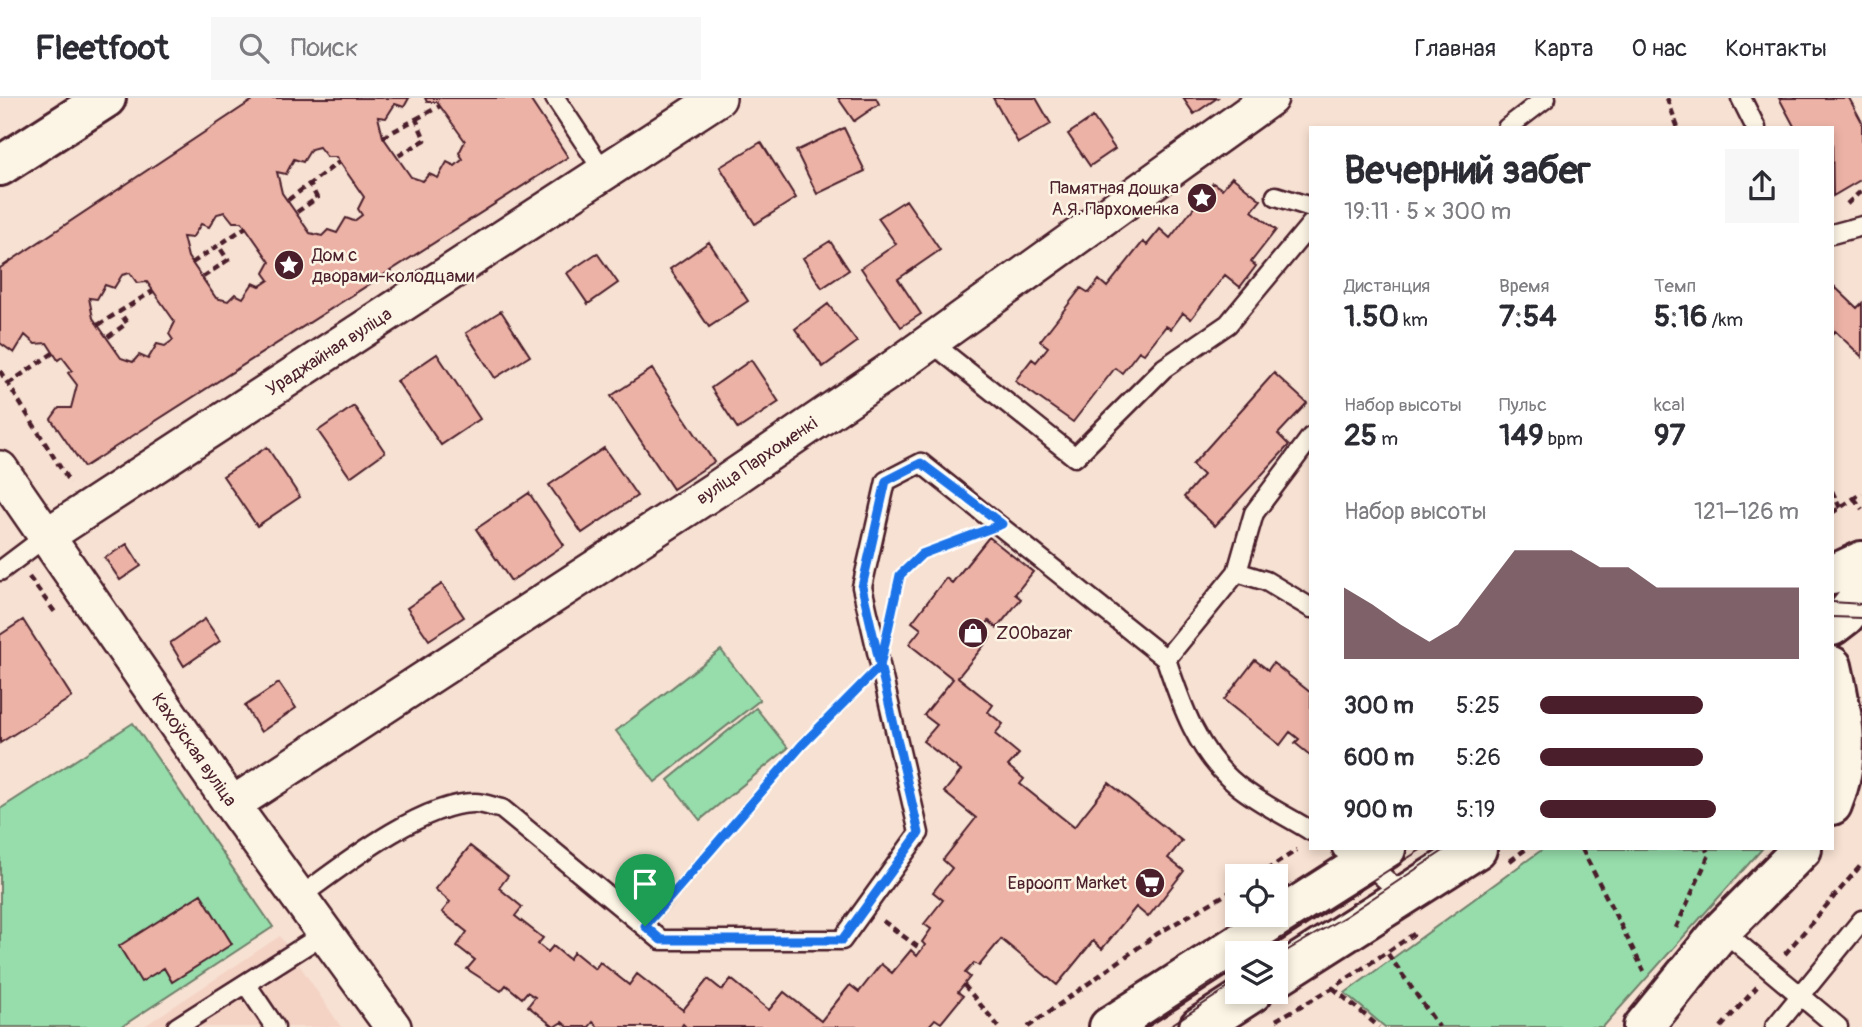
<!DOCTYPE html>
<html lang="ru">
<head>
<meta charset="utf-8">
<style>
	body { margin:0; font-family:Pangolin,sans-serif; background:#f7f7f7; color:#2b2b33; height:100vh; display:flex; flex-direction:column; font-size:26px; white-space:nowrap }
	* { box-sizing:border-box; margin:0 }
	p { font-size:23px; color:#7c7c81 }
	.icon { flex:none; width:38px; height:38px; fill:none; stroke:currentColor; stroke-width:2; stroke-linecap:round; stroke-linejoin:round }
	.map { position:relative; flex:1; overflow:hidden }
	.drawer { position:absolute; left:1309px; top:28px; width:525px; height:724px; display:flex; flex-direction:column; background:#fff; border-radius:0px; box-shadow:0 4px 10px #0003 }
	.drawer>* { flex:none }
	.tools { position:absolute; left:1225px; top:766px; display:grid; gap:14px }
	.tools a { display:grid; place-items:center; width:63px; height:63px; border-radius:0px; background:#fff; box-shadow:0 4px 10px #0003; font-size:35px }
	.pin { position:absolute; display:grid; place-items:center; width:60px; height:60px; color:#fff; margin:-72px -30px; border-radius:50% 50% 50% 0; rotate:-45deg; box-shadow:0 0 7px #0007 }
	.pin .icon { rotate:45deg }
	.round { display:grid; place-items:center; flex:none; width:74px; height:74px; border-radius:0px; background:#f7f7f7 }
	.overview { display:flex; align-items:center; justify-content:space-between; height:119px; padding:0 35px }
	h1 { font-size:38px; font-weight:700; line-height:52px }
	.stats { display:grid; grid-template-columns:repeat(3,1fr); gap:10px; height:119px; padding:7px 35px }
	.stats div { display:grid; align-content:center }
	.stats b { font-size:30px; font-weight:700 }
	.stats small { font-size:19px; font-weight:400 }
	.stats p { font-size:19px }
	.chart { height:196px; padding:14px 35px }
	.chart p { display:flex; justify-content:space-between }
	.chart svg { width:100%; height:126px; margin-top:7px; fill:#4a1f2b; opacity:.7 }
	ul { padding:0 35px; list-style:none; font-size:23px }
	li { display:grid; grid-template-columns:112px 84px 1fr; align-items:center; height:52px }
	li i { height:18px; border-radius:9px; background:#4a1f2b }
	header { display:flex; align-items:center; gap:42px; box-sizing:border-box; height:98px; padding:0 35px; background:#fff; border-bottom:2px solid #e1e1e2 }
	header strong { font-size:33px }
	nav { display:flex; gap:38px; margin-inline-start:auto; font-size:24px }
	.search { width:490px; height:63px; background:#f7f7f7; display:flex; align-items:center; gap:18px; box-sizing:border-box; padding:0 24px; border-radius:0px; color:#7c7c81; font-size:26px }
	.map>svg:first-child { display:block }
</style>
</head>
<body>
<header>
<strong>Fleetfoot</strong>
<div class="search"><svg class="icon" aria-label="search" viewBox="0 0 24 24"><circle cx="10" cy="10" r="6"/><path d="M15 15l6 6"/></svg>Поиск</div>
<nav><a>Главная</a><a>Карта</a><a>О нас</a><a>Контакты</a></nav>
</header>
<div class="map">
<svg width="1862" height="929" viewBox="0 0 1862 929">
	<rect width="100%" height="100%" fill="#f7e1d2"/>
	<filter id="ink" filterUnits="userSpaceOnUse"><feTurbulence type="fractalNoise" baseFrequency=".0143" numOctaves="2"/><feDisplacementMap in="SourceGraphic" scale="14" xChannelSelector="R" yChannelSelector="G"/><feConvolveMatrix kernelMatrix="1 2 1 2 8 2 1 2 1" color-interpolation-filters="sRGB"/></filter>
	<g filter="url(#ink)">
		<path fill="#f4d3c5" d="M280,838L341,929H143Z"/>
		<path fill="#96ddab" stroke="#707e6b" stroke-width="2" d="M721,552L760,602L655,684L616,633Z
			M756,610L788,650L700,722L668,682Z
			M133,625L273,829L121,929H0V711Z
			M1543,751H1762L1603,929H1385L1345,895Z"/>
		<path fill="#ecb2a6" stroke="#4a1f2b" stroke-width="2" fill-rule="evenodd" d="M256,0H409L404,9L395,6L386,20L378,19L383,39L411,79L423,83L429,76L438,80L447,64L455,68L463,61L459,55L465,43L437,4H427L425,0H529L568,59L84,369L51,321L59,310H71L77,287L68,275L72,272L62,259L58,262L47,245L35,246L25,237L14,255L0,245V170ZM319,49L327,59H336L364,99L358,111L362,117L354,123L346,120L337,135L328,132L322,138L310,135L282,95L277,74L286,76L294,61L303,64L311,51ZM225,114L233,124H242L270,164L264,175L269,182L260,188L253,185L243,200L235,196L228,203L216,200L188,159L183,139L192,140L201,126L209,129L217,116ZM130,175L137,185L147,184L175,224L169,236L173,242L165,248L157,246L148,261L139,257L133,264L121,260L93,220L89,200L97,201L105,187L114,190L122,177Z
			M838,0H876L879,6L854,23Z
			M993,0H1036L1051,26L1018,45Z
			M1183,0H1217L1194,16Z
			M1779,0H1849L1862,24V81L1833,98L1832,30H1795Z
			M1093,19L1115,51L1090,68L1068,36Z
			M844,30L865,73L817,96L796,53Z
			M761,44L796,100L755,126L720,69Z
			M1232,79L1261,102L1252,113L1276,132L1251,164L1256,168L1240,189L1225,177L1191,221L1183,215L1171,231L1166,228L1144,256L1139,253L1122,275L1115,270L1073,324L1015,283L1032,261L1036,264L1048,249L1040,243L1081,190L1089,195L1099,182L1107,189L1143,144L1147,147L1160,131L1170,140L1213,85L1222,91Z
			M906,102L940,152L898,181L921,216L901,229L861,170L896,146L878,120Z
			M830,143L849,172L822,190L803,160Z
			M709,144L748,203L709,229L670,171Z
			M597,155L618,185L588,206L567,175Z
			M1834,188L1857,210L1862,205V259L1835,233L1832,236Z
			M828,206L857,244L823,269L795,231Z
			M501,213L530,258L495,280L466,235Z
			M437,256L480,321L441,347L397,283Z
			M751,262L779,304L738,331L711,290Z
			M652,271L714,364L673,391L611,298Z
			M1274,275L1307,305L1278,336L1289,347L1215,428L1184,399L1203,377L1192,367Z
			M354,308L385,354L350,379L318,333Z
			M267,349L300,399L257,428L223,378Z
			M604,350L637,398L582,435L549,387Z
			M529,395L564,447L511,483L476,431Z
			M989,439L1033,474L1015,496L1021,501L997,530L989,523L981,533L990,540L958,579L993,607L988,614L1003,626L995,636L1019,656L1008,668L1024,681L1020,686L1074,729L1109,685L1182,743L1168,760L1184,773L1148,819L1136,809L1102,851L1093,843L1057,887L1001,841L979,868L974,865L965,875L970,879L958,894L963,898L941,925L935,921L928,929H686L683,926L681,929H598L593,924L589,929H568L562,924L554,929L528,908L535,899L527,894L522,900L506,887L501,893L467,871L475,862L457,848L467,834L442,814L450,804L435,791L470,748L508,778L499,790L522,809L515,818L543,840L538,846L548,854L553,848L569,861L574,854L595,871L600,864L629,887L637,876L683,912L708,881L722,892L731,881L769,912L784,894L821,923L850,887L859,894L881,866L892,875L911,852L917,858L925,847L922,844L931,831L924,826L943,802L933,794L952,770L943,762L976,720L944,694L961,673L923,643L937,627L924,617L953,581L909,546L921,531L912,524L946,480L952,485Z
			M127,446L141,468L120,482L105,460Z
			M442,486L464,519L429,542L407,510Z
			M205,521L220,543L184,568L170,545Z
			M23,522L72,599L0,645V537Z
			M1255,562L1268,572L1273,565L1311,595V658L1295,645L1299,641L1290,634L1280,647L1224,602Z
			M279,585L296,610L261,634L245,608Z
			M201,796L232,846L172,884L164,870L141,884L119,848Z"/>
		<g fill="none" stroke-linecap="round" stroke-linejoin="round">
			<g stroke="#4a1f2b" stroke-width="23">
				<path id="service" d="M555,0L604,74
					M1741,0L1756,30
					M1507,30L1546,0
					M1276,98L1311,109
					M1832,136L1862,128
					M932,245L1075,359L1164,270L1228,226L1311,126
					M0,473L45,439
					M1237,474L1266,483L1311,510
					M1166,561L1237,474L1254,415L1311,339
					M1342,751L1365,763L1403,797
					M301,798C343,767 423,704 475,705C484,705 493,709 502,711L661,842H842L919,735L862,489L886,383L921,365L1166,561C1181,606 1198,656 1237,687C1259,705 1287,718 1311,733
					M1722,832L1838,929
					M246,886L275,929
					M177,929L327,834
					M1775,929L1862,822"/>
			</g>
			<g stroke="#4a1f2b" stroke-width="40">
				<path id="minor" d="M0,371L232,707L393,929
					M45,439L718,0
					M232,707L715,392L891,272L1270,0"/>
			</g>
			<g stroke="#4a1f2b" stroke-width="44">
				<path id="tertiary" d="M1276,879L1477,751
					M1109,929L1386,751
					M1199,929L1253,894"/>
			</g>
			<g stroke="#4a1f2b" stroke-width="44">
				<path id="secondary" d="M0,68L106,0
					M1832,477L1862,463
					M1832,528L1845,518L1862,496
					M1832,568C1843,617 1852,660 1832,707
					M1643,929L1722,832L1802,751"/>
			</g>
			<path stroke="#4a1f2b" stroke-width="4.5" stroke-dasharray="7 5" stroke-linecap="butt" d="M1667,0L1678,30
				M416,21L440,8
				M383,39L416,21L425,42L398,58
				M288,102L339,64
				M1847,106L1862,92
				M297,114L317,100L310,86
				M192,165L246,129
				M203,179L228,162L218,147
				M98,227L153,193
				M108,239L127,225L119,213
				M0,273L70,385
				M8,286L53,255
				M1832,393L1840,410
				M1854,400L1862,411
				M1832,415L1862,395
				M29,479L57,517
				M893,510L900,477L922,456L972,437
				M1582,751L1644,873
				M1510,763L1526,751
				M1256,779L1297,752
				M659,812L802,647L861,587
				M883,823L922,852
				M1676,830L1709,757L1706,751
				M1388,856L1439,929
				M1785,856L1862,766
				M964,887L999,929
				M1333,890L1379,929
				M1276,922L1333,890L1417,834
				M1028,929L1157,836L1237,790
				M1721,929L1757,889"/>
			<use href="#service" stroke="#fcf5e5" stroke-width="18"/>
			<use href="#minor" stroke="#fcf5e5" stroke-width="35"/>
			<use href="#tertiary" stroke="#fcf5e5" stroke-width="38"/>
			<use href="#secondary" stroke="#fcf5e5" stroke-width="38"/>
			<path stroke="#4a1f2b" stroke-width="2" d="M1832,504L1862,506
				M1832,519L1862,520
				M1256,856L1422,751
				M1276,859L1346,818L1446,751
				M1144,929L1237,868
				M1168,929L1237,884"/>
		</g>
	</g>
	<g fill="none" stroke-linecap="round" stroke-linejoin="round" filter="url(#ink)">
		<g stroke="#fff" stroke-width="14">
			<path id="route" d="M645,828L802,647L880,568L900,477L922,456L1002,426L921,365L886,383L862,489L919,735L842,842H661L645,828"/>
		</g>
		<use href="#route" stroke="#1a73e8" stroke-width="9"/>
	</g>
	<defs>
		<g id="sight-disc" transform="scale(1.575)"><circle r="9.5" fill="#4a1f2b" stroke="#fcf5e5"/><path d="M0-6L1.8-2.2L6-1.7L2.9 1.2L3.7 5.4L0 3.3L-3.7 5.4L-2.9 1.2L-6-1.7L-1.8-2.2Z" fill="#fff"/></g>
		<g id="shop-disc" transform="scale(1.575)"><circle r="9.5" fill="#4a1f2b" stroke="#fcf5e5"/><path d="M-5-2.5h2.3a2.7 3.5 0 0 1 5.4 0H5L5.5 6h-11ZM-1.5-2.5h3a1.5 2.3 0 0 0-3 0Z" fill="#fff"/></g>
		<g id="supermarket-disc" transform="scale(1.575)"><circle r="9.5" fill="#4a1f2b" stroke="#fcf5e5"/><path d="M-6-5.5h2.5l.6 2H6L4.5 2H-2.5L-4.4-4H-6ZM-1.5 3.2a1.3 1.3 0 1 0 .1 0ZM3 3.2a1.3 1.3 0 1 0 .1 0Z" fill="#fff"/></g>
	</defs>
	<g fill-rule="evenodd">
		<use href="#sight-disc" x="1202" y="100"/>
		<use href="#sight-disc" x="289" y="167"/>
		<use href="#shop-disc" x="973" y="535"/>
		<use href="#supermarket-disc" x="1150" y="785"/>
	</g>
	<g text-anchor="middle" dominant-baseline="central" stroke-width="5" stroke-linejoin="round" paint-order="stroke">
		<g font-size="18" fill="#4a1f2b" stroke="#fcf5e5" text-anchor="end">
			<text x="1179" y="90">Памятная дошка<tspan x="1179" dy="21">А.Я. Пархоменка</tspan></text>
			<text x="312" y="157" text-anchor="start">Дом с<tspan x="312" dy="21">дворами-колодцами</tspan></text>
			<text x="996" y="535" text-anchor="start">ZOObazar</text>
			<text x="1127" y="785">Евроопт Market</text>
		</g>
		<g font-size="18" fill="#4a1f2b" stroke="#fcf5e5">
			<text transform="translate(329 254) rotate(-33)">Ураджайная вуліца</text>
			<text transform="translate(757 363) rotate(-34)">вуліца Пархоменкі</text>
			<text transform="translate(194 652) rotate(55)">Кахоўская вуліца</text>
		</g>
	</g>
</svg>
<div class="tools">
<a><svg class="icon" aria-label="locate" viewBox="0 0 24 24"><circle cx="12" cy="12" r="6"/><path d="M12 2v4M12 18v4M2 12h4M18 12h4"/></svg></a>
<a><svg class="icon" aria-label="layers" viewBox="0 0 24 24"><path d="M12 4l9 5-9 5-9-5zM3 14l9 5 9-5"/></svg></a>
</div>
<div class="pin" style="left:645px;top:828px;background:#1e9e55"><svg class="icon" aria-label="arrive" viewBox="0 0 24 24"><path d="M6 21V4h12l-3 4 3 4H6"/></svg></div>
<section class="drawer">
<div class="overview"><div><h1>Вечерний забег</h1><p>19:11 · 5 × 300 m</p></div><a class="round"><svg class="icon" aria-label="share" viewBox="0 0 24 24"><path d="M12 15V3M7 8l5-5 5 5M5 13v7h14v-7"/></svg></a></div>
<div class="stats">
<div><p>Дистанция</p><b>1.50<small> km</small></b></div>
<div><p>Время</p><b>7:54</b></div>
<div><p>Темп</p><b>5:16<small> /km</small></b></div>
</div>
<div class="stats">
<div><p>Набор высоты</p><b>25<small> m</small></b></div>
<div><p>Пульс</p><b>149<small> bpm</small></b></div>
<div><p>kcal</p><b>97</b></div>
</div>
<div class="chart"><p><span>Набор высоты</span>121–126 m</p>
<svg viewBox="0 0 160 44" preserveAspectRatio="none"><path d="M0 44V19L10 25L20 32L30 38L40 32L50 19L60 6L70 6L80 6L90 12L100 12L110 19L120 19L130 19L140 19L150 19L160 19V44z"/></svg>
</div>
<ul>
<li><b>300 m</b>5:25<i style="width:63%"></i></li>
<li><b>600 m</b>5:26<i style="width:63%"></i></li>
<li><b>900 m</b>5:19<i style="width:68%"></i></li>
</ul>
</section>
</div>
</body>
</html>
